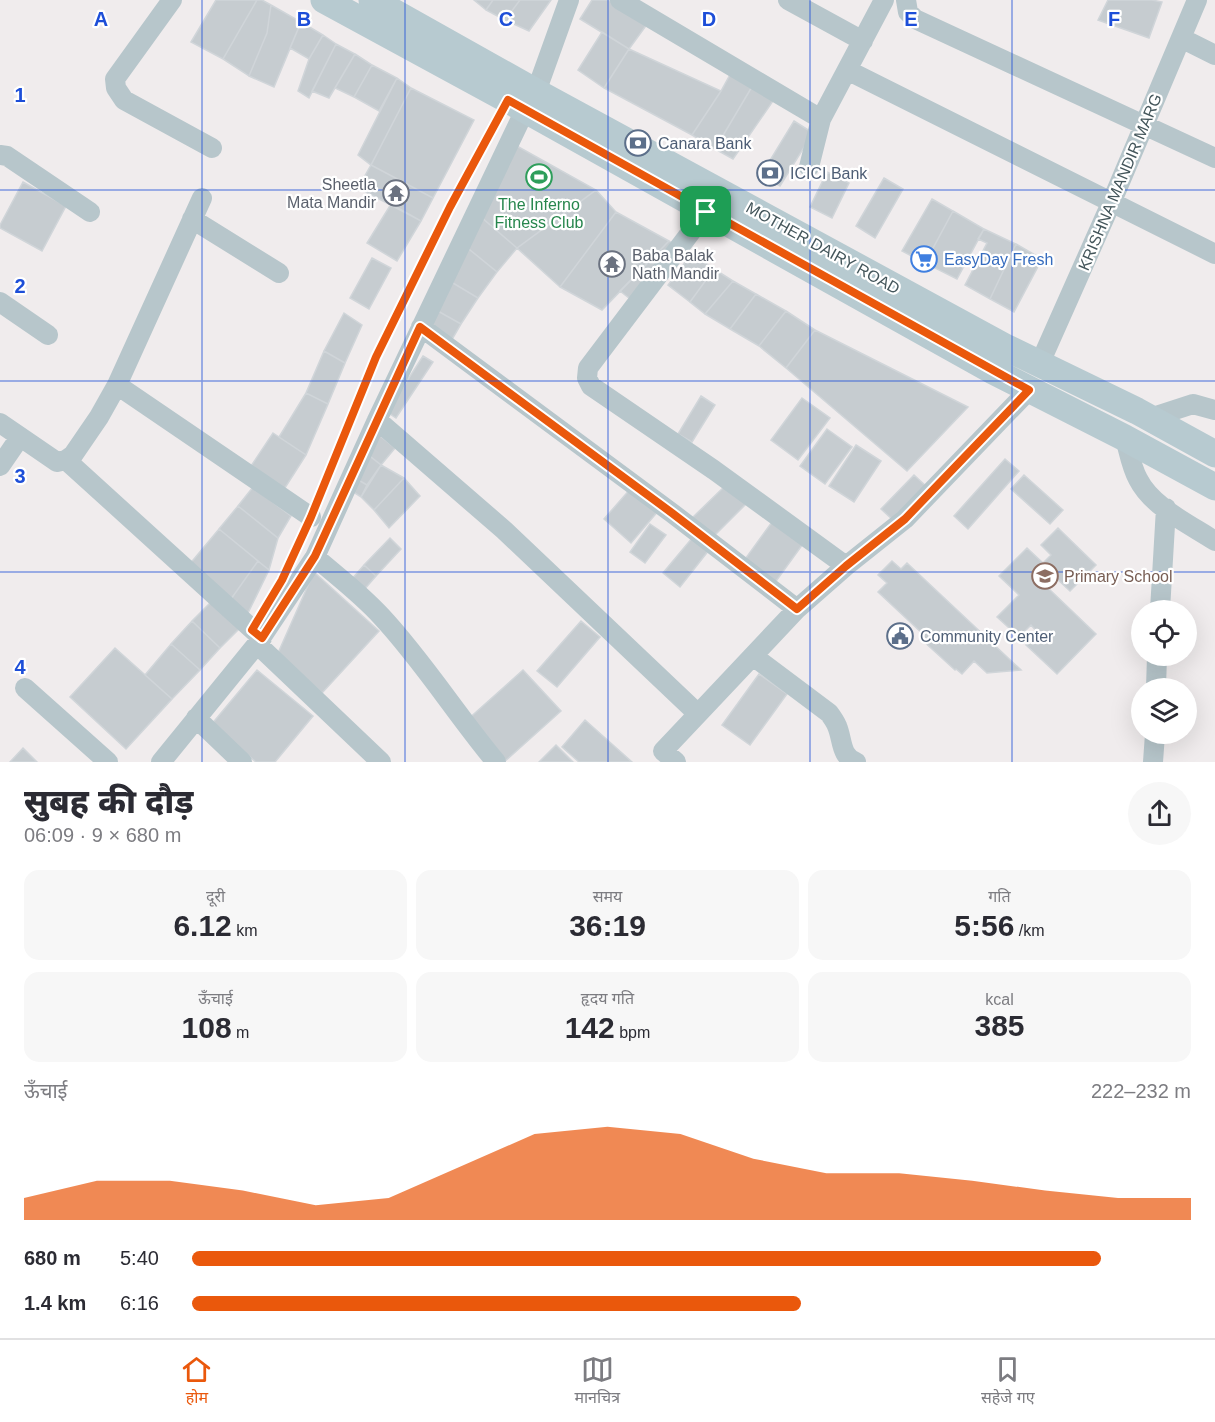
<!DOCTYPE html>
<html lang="hi">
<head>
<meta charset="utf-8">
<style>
	body { margin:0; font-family:Arial,"Noto Sans Devanagari",sans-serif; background:#f7f7f7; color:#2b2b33; height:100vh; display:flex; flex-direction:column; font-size:22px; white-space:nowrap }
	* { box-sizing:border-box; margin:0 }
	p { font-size:20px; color:#7c7c81 }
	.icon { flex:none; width:33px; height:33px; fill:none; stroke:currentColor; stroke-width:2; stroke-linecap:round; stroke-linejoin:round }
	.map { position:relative; height:762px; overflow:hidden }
	.side { display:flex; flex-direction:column; background:#fff; flex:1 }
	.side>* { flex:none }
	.buttons { position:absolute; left:1131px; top:600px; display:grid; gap:12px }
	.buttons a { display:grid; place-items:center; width:66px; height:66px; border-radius:50%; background:#fff; box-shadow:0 6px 24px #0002; font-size:30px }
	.pin { position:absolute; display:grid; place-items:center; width:51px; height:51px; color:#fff; margin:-26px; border-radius:12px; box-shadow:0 3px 9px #0006 }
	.round { display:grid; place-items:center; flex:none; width:63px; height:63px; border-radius:32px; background:#f7f7f7 }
	.summary { display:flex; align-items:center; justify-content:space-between; height:102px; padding:0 24px }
	h1 { font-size:33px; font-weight:800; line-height:45px }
	.stats { display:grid; grid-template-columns:repeat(3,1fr); gap:9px; height:102px; padding:6px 24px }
	.stats div { display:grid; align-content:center; border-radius:15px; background:#f7f7f7; text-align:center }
	.stats b { font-size:30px; font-weight:800 }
	.stats small { font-size:16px; font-weight:400 }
	.stats p { font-size:16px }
	.chart { height:168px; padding:12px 24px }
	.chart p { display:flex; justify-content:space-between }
	.chart svg { width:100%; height:108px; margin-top:6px; fill:#ea580c; opacity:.7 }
	ul { padding:0 24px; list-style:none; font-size:20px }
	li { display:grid; grid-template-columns:96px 72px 1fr; align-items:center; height:45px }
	li i { height:15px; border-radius:8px; background:#ea580c }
	.dock { display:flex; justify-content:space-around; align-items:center; height:84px; border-top:2px solid #e1e1e2; background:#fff; font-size:16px; color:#7c7c81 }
	.dock a { display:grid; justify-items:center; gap:3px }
	.dock .active { color:#ea580c }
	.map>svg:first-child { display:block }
</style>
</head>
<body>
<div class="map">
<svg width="1215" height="762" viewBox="0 0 1215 762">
	<rect width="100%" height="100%" fill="#f0eced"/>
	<path fill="#c6ccd0" stroke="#d0d5d9" stroke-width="1.5" d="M216,0H257L223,59L191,42Z
		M257,0H262L271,5L267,33L249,76L223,59Z
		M474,0H493L486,10Z
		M493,0H520L505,20L486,10Z
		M520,0H551L529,31L505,20Z
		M592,0H609L648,23L629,49L580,19Z
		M1108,0H1152L1162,2L1149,38L1098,20Z
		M271,5L301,22L274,87L249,76L267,33Z
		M301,22L323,35L309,59L290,48Z
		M602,32L629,49L604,88L578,70Z
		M323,35L336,44L309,98L298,91L309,59Z
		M336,44L355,54L329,98L312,91Z
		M629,49L721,91L692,135L604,88Z
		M355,54L372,65L354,97L335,88Z
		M372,65L397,78L379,111L354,97Z
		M732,71L753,85L715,149L692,135L721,91Z
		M397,78L411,88L371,165L358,155Z
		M753,85L773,101L733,159L715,149Z
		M411,88L474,120L433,198L371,165Z
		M794,121L813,133L780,186L761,175Z
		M515,145L596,190L517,248L481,217Z
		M371,165L433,198L421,221L358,188Z
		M827,172L849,183L832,218L810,207Z
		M884,178L903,189L875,238L856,226Z
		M23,182L66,206L42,251L0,228V225Z
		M596,190L616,212L560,287L517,248Z
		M932,199L953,211L925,263L902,251Z
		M391,204L421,221L397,261L367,243Z
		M953,211L984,229L957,279L925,263Z
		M616,212L669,241L602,310L560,287Z
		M481,217L517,248L497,272L464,245Z
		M984,229L1016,244L990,299L965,285L987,243L978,239Z
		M669,241L675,245L634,302L620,291Z
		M1016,244L1042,259L1014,312L990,299Z
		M464,245L497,272L478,298L448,280Z
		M692,253L714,269L690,302L668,285Z
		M372,258L391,268L369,309L350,298Z
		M714,269L733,281L705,314L690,302Z
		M448,280L478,298L461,324L436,310Z
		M733,281L756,294L730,329L705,314Z
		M756,294L786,311L759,346L730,329Z
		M436,310L461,324L450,343L428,327Z
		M786,311L815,330L786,368L759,346Z
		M344,313L362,325L345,363L324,351Z
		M815,330L968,407L907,471L786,368Z
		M324,351L345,363L328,404L306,393Z
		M423,356L433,362L396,418L387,412Z
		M306,393L328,404L306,455L279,437Z
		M701,396L715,405L692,442L678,434Z
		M802,398L830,418L798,460L771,440Z
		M827,429L852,447L825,484L800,466Z
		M273,433L306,455L283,491L249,469Z
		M379,435L395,448L381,465L366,453Z
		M856,445L881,461L854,502L829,486Z
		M366,453L381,465L367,485L355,478Z
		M1005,459L1019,471L968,529L954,516Z
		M381,465L404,478L374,510L361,497Z
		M914,475L927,487L894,521L881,509Z
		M1024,475L1063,510L1050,524L1011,489Z
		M355,478L367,485L361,497L350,490Z
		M404,478L420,496L389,528L374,510Z
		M728,483L747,503L711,539L691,519Z
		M253,487L291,516L278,538L238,506Z
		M632,487L659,510L631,543L604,519Z
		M238,506L278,538L269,570L219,529Z
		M772,522L803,544L774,584L743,562Z
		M650,524L666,535L645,563L630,552Z
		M1058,528L1096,565L1070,591L1056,578L1048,588L1096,634L1057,674L1026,645L1038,633L1031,625L1019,637L997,617L1019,595L999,576L1027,548L1043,563L1051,555L1041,545Z
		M219,529L258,561L231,599L189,565Z
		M693,537L709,550L680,587L663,573Z
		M390,538L401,549L376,576L364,565Z
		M258,561L269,570L247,615L231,599Z
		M892,561L901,569L907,563L1021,670L987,673L974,661L962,674L956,669L955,670L921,639L924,635L878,592L887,583L878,575Z
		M364,565L376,576L363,591L351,580Z
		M314,572L379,631L322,693L278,653Z
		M213,600L241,627L220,648L192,621Z
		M192,621L220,648L200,670L171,644Z
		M581,621L600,637L557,687L537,671Z
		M171,644L200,670L172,699L145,675Z
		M115,648L172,699L126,749L70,697Z
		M257,670L313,716L275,762H256L211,725Z
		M523,670L561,711L504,762L466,721Z
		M759,674L787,694L750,745L722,725Z
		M585,720L632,762H579L562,747Z
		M556,745L573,762H539Z
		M23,748L37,762H10Z"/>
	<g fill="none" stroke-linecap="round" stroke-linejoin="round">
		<path stroke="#6fcf86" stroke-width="4" stroke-dasharray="4.5 3" stroke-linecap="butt" d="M344,437C382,343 426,252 474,162"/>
		<path stroke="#b7c6cb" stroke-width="20" d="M172,0L115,79L116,88L124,100L212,148
			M620,0L821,119
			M788,0L863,41
			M906,0L908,12L915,19L1215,158
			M1181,38L1215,55
			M847,70L1215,254
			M0,155L7,156L90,212
			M809,167L821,119L884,0
			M706,212L588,368L587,378L591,386L714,470L846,566
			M192,219L279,273
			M0,302L48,335
			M421,327L672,513L797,609
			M1040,363L1112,201L1197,0
			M117,385L311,517
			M1150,418L1193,404L1215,410
			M377,420L504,530L698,714L663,751L676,762
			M0,423L57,462L66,460L73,455L99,417L117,385L202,198
			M1125,438C1129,452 1131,466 1138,479C1152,507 1189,524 1215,541
			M66,460L262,638
			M0,466L20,437
			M315,557C337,576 361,594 381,616C423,661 456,714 496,762
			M1160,610L1166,508
			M257,644L381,762
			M753,656L829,713C832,717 835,721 837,726C843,740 840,756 856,762
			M25,688L108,762
			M1156,688L1157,656
			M698,714L797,609L846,566L905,519L1029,390
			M196,718L242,762
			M161,762L257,644L315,557L377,420L525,110L536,92L569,0
			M1153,762L1155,734"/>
		<path stroke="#b7cad0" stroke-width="27" d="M324,0L508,100L993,371L1125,438L1215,487
			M372,0L536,92L1007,348L1137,411L1215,454"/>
	</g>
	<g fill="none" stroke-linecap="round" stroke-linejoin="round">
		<g stroke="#fff" stroke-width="12">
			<path id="route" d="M508,100L1029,390L905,519L846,566L797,609L672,513L420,327L315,556L262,638L252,630L282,580L311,517L376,357L450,207Z"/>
		</g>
		<use href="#route" stroke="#ea580c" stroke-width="8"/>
	</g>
	<path fill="none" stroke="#1d4ed8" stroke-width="1.5" stroke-opacity="0.55" d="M202,0V762M405,0V762M608,0V762M810,0V762M1012,0V762M0,190H1215M0,381H1215M0,572H1215"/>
	<defs>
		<g id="bank-ring" transform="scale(1.35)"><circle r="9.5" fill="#fff" stroke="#5c6f8a" stroke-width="1.5"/><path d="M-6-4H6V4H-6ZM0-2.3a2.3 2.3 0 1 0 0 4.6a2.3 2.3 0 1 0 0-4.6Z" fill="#5c6f8a"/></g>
		<g id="stadium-ring" transform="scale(1.35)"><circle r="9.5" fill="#fff" stroke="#2e9e5b" stroke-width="1.5"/><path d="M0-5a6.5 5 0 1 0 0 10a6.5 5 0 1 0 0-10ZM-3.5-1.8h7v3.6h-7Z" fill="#2e9e5b"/></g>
		<g id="temple-ring" transform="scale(1.35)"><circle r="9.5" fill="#fff" stroke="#6b7280" stroke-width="1.5"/><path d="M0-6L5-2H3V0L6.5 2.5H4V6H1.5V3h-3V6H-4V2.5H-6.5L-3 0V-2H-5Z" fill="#6b7280"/></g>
		<g id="supermarket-ring" transform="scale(1.35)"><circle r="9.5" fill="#fff" stroke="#3f7fe0" stroke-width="1.5"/><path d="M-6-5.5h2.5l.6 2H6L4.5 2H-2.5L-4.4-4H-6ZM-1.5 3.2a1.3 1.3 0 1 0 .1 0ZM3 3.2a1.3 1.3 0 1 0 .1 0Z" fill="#3f7fe0"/></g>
		<g id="school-ring" transform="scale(1.35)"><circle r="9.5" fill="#fff" stroke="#8d6e63" stroke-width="1.5"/><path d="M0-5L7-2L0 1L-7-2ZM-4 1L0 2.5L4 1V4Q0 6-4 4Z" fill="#8d6e63"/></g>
		<g id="civic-ring" transform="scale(1.35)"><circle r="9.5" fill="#fff" stroke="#5c6f8a" stroke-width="1.5"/><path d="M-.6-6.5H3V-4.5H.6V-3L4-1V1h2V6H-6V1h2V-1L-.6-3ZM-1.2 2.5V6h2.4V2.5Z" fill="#5c6f8a"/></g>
	</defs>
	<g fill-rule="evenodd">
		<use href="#bank-ring" x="638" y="143"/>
		<use href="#bank-ring" x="770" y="173"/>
		<use href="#stadium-ring" x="539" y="177"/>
		<use href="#temple-ring" x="396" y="193"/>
		<use href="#supermarket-ring" x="924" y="259"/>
		<use href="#temple-ring" x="612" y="264"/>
		<use href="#school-ring" x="1045" y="576"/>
		<use href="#civic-ring" x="900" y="636"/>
	</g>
	<g text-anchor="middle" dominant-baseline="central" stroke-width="4.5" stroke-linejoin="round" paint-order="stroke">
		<g font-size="16" fill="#4e5e75" stroke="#fff" text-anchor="start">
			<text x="658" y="143">Canara Bank</text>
			<text x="790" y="173">ICICI Bank</text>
			<text x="920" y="636">Community Center</text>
		</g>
		<g font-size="16" fill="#44565b" stroke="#fff">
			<text transform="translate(1120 182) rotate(-67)">KRISHNA MANDIR MARG</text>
			<text transform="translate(823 248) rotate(29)">MOTHER DAIRY ROAD</text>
		</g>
		<g font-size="16" fill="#5b616d" stroke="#fff" text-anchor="end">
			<text x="376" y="184">Sheetla<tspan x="376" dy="18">Mata Mandir</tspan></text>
			<text x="632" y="255" text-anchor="start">Baba Balak<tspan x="632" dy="18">Nath Mandir</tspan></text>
		</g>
		<g font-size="16" fill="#27864d" stroke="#fff">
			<text x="539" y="204">The Inferno<tspan x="539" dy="18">Fitness Club</tspan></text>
		</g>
		<g font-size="16" fill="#366cbe" stroke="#fff" text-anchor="start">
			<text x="944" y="259">EasyDay Fresh</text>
		</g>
		<g font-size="16" fill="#785e54" stroke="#fff" text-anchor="start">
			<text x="1064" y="576">Primary School</text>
		</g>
	</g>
	<g font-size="20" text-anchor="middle" font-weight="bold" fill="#1d4ed8" stroke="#fff" stroke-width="4.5" stroke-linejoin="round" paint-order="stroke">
		<text x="101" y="26">A</text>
		<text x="304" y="26">B</text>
		<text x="506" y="26">C</text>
		<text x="709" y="26">D</text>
		<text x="911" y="26">E</text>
		<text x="1114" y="26">F</text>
		<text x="20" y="102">1</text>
		<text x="20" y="293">2</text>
		<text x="20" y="483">3</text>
		<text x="20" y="674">4</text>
	</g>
</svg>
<div class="buttons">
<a><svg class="icon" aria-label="locate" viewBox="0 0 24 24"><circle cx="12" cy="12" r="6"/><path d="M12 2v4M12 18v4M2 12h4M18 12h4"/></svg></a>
<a><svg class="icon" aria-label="layers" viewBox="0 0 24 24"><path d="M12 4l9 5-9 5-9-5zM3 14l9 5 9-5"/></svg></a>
</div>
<div class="pin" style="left:706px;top:212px;background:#1e9e55"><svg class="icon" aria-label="arrive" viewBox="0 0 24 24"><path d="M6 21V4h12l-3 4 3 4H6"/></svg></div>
</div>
<section class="side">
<div class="summary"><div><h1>सुबह की दौड़</h1><p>06:09 · 9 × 680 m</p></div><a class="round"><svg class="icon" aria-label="share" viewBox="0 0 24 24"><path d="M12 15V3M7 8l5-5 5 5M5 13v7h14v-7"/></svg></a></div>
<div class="stats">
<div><p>दूरी</p><b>6.12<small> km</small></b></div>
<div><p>समय</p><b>36:19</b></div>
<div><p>गति</p><b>5:56<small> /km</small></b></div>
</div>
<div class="stats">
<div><p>ऊँचाई</p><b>108<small> m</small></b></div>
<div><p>हृदय गति</p><b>142<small> bpm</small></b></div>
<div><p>kcal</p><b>385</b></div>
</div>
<div class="chart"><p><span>ऊँचाई</span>222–232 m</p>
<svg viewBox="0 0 160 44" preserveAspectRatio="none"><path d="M0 44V35L10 28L20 28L30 32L40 38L50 35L60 22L70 9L80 6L90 9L100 19L110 25L120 25L130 28L140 32L150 35L160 35V44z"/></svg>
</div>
<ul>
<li><b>680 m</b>5:40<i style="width:91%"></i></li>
<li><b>1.4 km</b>6:16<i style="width:61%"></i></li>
</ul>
</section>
<nav class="dock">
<a class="active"><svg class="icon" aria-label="home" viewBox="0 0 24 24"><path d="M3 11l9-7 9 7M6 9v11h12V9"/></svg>होम</a>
<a><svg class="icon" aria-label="map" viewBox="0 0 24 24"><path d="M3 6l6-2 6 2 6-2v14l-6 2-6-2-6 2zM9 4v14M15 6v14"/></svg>मानचित्र</a>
<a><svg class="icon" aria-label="saved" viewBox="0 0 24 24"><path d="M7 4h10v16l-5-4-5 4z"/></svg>सहेजे गए</a>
</nav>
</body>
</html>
